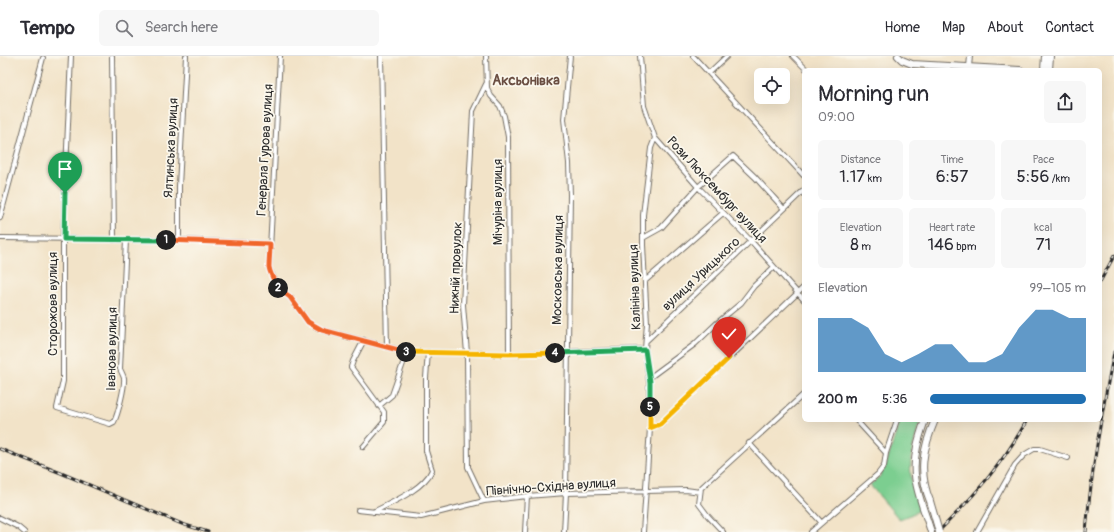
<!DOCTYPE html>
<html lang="en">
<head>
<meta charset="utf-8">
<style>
	body { margin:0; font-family:Pangolin,sans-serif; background:#f7f7f7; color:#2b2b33; height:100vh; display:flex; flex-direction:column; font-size:15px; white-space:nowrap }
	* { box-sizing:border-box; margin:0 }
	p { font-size:13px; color:#7c7c81 }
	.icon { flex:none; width:22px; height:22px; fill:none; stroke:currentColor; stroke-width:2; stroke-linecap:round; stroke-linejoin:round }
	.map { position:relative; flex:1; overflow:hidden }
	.panel { position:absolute; left:802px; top:12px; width:300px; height:354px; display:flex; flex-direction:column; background:#fff; border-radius:6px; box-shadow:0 4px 16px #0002 }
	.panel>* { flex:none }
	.fabs { position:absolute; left:754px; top:12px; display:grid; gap:8px }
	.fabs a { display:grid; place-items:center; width:36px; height:36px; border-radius:6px; background:#fff; box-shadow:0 4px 16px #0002; font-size:20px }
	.pin { position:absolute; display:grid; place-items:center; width:34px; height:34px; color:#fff; margin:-41px -17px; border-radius:50% 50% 50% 0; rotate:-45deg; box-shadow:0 0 4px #0007 }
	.pin .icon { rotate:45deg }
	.km { position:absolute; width:20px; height:20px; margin:-10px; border-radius:50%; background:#222; color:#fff; font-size:11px; line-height:20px; text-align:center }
	.round { display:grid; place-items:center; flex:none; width:42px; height:42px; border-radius:6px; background:#f7f7f7 }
	.head { display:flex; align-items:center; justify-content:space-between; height:68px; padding:0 16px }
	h1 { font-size:22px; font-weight:600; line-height:30px }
	.metrics { display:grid; grid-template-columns:repeat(3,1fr); gap:6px; height:68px; padding:4px 16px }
	.metrics div { display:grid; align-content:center; border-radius:6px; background:#f7f7f7; text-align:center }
	.metrics b { font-size:17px; font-weight:600 }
	.metrics small { font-size:11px; font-weight:400 }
	.metrics p { font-size:11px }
	.chart { height:112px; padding:8px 16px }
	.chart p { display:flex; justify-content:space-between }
	.chart svg { width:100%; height:72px; margin-top:4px; fill:#1f6fb2; opacity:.7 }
	ul { padding:0 16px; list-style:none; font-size:13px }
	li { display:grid; grid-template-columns:64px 48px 1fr; align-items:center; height:30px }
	li i { height:10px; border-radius:5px; background:#1f6fb2 }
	header { display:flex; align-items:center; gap:24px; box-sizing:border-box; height:56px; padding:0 20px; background:#fff; border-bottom:1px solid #e1e1e2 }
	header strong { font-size:19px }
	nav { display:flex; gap:22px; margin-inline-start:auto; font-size:14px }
	.search { width:280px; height:36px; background:#f7f7f7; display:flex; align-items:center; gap:10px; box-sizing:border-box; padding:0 14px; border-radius:6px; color:#7c7c81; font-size:15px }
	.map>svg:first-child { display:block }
</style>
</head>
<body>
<header>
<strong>Tempo</strong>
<div class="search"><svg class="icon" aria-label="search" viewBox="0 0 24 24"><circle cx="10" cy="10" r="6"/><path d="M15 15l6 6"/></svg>Search here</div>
<nav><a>Home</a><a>Map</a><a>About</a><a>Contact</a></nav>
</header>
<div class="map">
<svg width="1114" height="476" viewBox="0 0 1114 476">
	<rect width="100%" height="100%" fill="#fbf7ec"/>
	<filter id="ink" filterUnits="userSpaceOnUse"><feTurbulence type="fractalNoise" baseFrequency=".025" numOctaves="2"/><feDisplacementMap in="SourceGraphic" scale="8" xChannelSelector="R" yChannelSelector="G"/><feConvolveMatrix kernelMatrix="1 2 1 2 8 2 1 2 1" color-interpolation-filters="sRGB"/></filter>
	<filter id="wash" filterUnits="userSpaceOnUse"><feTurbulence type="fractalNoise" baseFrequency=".012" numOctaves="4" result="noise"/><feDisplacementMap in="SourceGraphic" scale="16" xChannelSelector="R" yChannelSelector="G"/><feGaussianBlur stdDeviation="0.9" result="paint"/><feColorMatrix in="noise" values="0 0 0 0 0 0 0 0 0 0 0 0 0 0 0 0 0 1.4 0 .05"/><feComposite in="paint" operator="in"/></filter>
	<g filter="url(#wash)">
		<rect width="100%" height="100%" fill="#f2e3c8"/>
		<path fill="#7bce90" stroke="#537c5e" d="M900,364H921C915,382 909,401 911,420C912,431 917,443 920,454L900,464L870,429L880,420L886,409Z"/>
	</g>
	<g filter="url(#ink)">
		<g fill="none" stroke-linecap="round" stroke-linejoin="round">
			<g stroke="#716b62" stroke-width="6">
				<path id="street" d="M71,0L63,183V325L57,352L110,368L114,366C118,358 125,330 124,322C123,319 121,315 120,313L126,184
					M112,0L114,184
					M280,0L269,212L278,232L290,241L308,266L322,274L407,296L509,298L645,293
					M381,0L387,291
					M486,0L487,32L491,40L500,50L504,60L508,81L509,298
					M640,0L644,50L655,82L698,131L751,185L804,244
					M693,0L804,120
					M793,0L807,14
					M969,11L970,0
					M709,17L727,0
					M0,162L43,2
					M0,182L179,184L270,188
					M643,182L661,172L698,131L733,100L755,121L784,153
					M179,184V130L186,0
					M645,225L723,157
					M647,284L804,134
					M649,322L695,288L717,267L741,247L754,230L774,211
					M379,350L392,339L407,296
					M650,372L660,368L804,231
					M749,387L821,466
					M363,391L384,366V356L351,311L353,305L364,284
					M886,397L897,364
					M484,445L468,411L467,297L463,249L473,55L486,28
					M358,454L421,461L484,445L527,440L566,437L686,434L700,436
					M373,456C391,447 424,433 432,414L426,395V322L428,296
					M0,462L18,471L24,476
					M525,476L527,440
					M564,476L566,437L570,139L569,107L564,63L570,0
					M643,476L650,372L649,326L645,293L647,267L643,189V159L651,92L655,82
					M723,476L708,460L699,448L701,432L804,338
					M811,476L878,418L884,410L886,397L856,364
					M977,476L1015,409L1024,399L1034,393H1040L1068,402"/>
			</g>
			<g stroke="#716b62" stroke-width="8">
				<path id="secondary" d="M898,0L902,4L912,8L1020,14
					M1044,14L1045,0
					M1049,14L1050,0
					M925,364C919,381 913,400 915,419C916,436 926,459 931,476
					M930,445C918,416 923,392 935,364"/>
			</g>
			<use href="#street" stroke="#fff" stroke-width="4"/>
			<use href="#secondary" stroke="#fff" stroke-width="6"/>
			<g stroke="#2b2b2b" stroke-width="3">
				<path id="rail" d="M1100,226L1114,200
					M0,393L61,417L182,468L208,476
					M938,476C973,441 1003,408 1027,364
					M1086,476C1091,416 1102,355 1114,296"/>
			</g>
			<use href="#rail" stroke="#fbf7ec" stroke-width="1.5" stroke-dasharray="4.5" stroke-linecap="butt"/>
			<g stroke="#716b62" stroke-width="8" stroke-linecap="butt">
				<path id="secondary-bridge" d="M930,445L939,476"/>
			</g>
			<use href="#secondary-bridge" stroke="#fff" stroke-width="6"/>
		</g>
	</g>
	<g fill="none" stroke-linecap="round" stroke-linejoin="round" filter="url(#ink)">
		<g stroke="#fff" stroke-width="8">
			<path id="split-1" d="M65,137L64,183L166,184"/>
		</g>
		<g stroke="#fff" stroke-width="8">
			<path id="split-2" d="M166,184L270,188C270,196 269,204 269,211C270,218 275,226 278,232"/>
		</g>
		<g stroke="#fff" stroke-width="8">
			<path id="split-3" d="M278,232L290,241L308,266L322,274L406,296"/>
		</g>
		<g stroke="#fff" stroke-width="8">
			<path id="split-4" d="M406,296L509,298L555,297"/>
		</g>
		<g stroke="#fff" stroke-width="8">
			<path id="split-5" d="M555,297L645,294L650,326V351"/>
		</g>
		<g stroke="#fff" stroke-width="8">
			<path id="split-6" d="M650,351V372L660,368L729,302"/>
		</g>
		<use href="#split-1" stroke="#22a559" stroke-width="5"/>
		<use href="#split-2" stroke="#f0652b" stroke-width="5"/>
		<use href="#split-3" stroke="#f0652b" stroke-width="5"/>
		<use href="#split-4" stroke="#f5b400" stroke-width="5"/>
		<use href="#split-5" stroke="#22a559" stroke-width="5"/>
		<use href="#split-6" stroke="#f5b400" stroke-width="5"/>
	</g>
	<g text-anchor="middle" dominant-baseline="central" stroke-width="3.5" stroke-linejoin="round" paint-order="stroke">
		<g font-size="13" fill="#2b2b2b" stroke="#fbf7ec">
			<text transform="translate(171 92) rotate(-87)">Ялтинська вулиця</text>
			<text transform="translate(265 94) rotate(-87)">Генерала Гурова вулиця</text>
			<text transform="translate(717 134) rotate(47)">Рози Люксембург вулиця</text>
			<text transform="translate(498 146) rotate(-90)">Мічуріна вулиця</text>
			<text transform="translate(456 212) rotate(-88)">Нижній провулок</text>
			<text transform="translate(558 214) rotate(-89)">Московська вулиця</text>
			<text transform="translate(701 218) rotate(-43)">вулиця Урицького</text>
			<text transform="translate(635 231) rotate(-92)">Калініна вулиця</text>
			<text transform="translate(53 248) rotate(-90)">Сторожова вулиця</text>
			<text transform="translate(112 293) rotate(-89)">Іванова вулиця</text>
			<text transform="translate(551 431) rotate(-4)">Північно-Східна вулиця</text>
		</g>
		<g font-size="14" font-weight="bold" fill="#6a4e42" stroke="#fbf7ec">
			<text x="526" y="24">Аксьонівка</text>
		</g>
	</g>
</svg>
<div class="fabs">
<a><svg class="icon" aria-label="locate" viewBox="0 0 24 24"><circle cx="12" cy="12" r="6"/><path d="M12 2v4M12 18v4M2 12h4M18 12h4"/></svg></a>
</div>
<div class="pin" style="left:65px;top:137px;background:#1e9e55"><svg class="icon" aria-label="arrive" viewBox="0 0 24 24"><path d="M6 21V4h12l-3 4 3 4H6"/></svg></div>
<div class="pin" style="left:729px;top:302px;background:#d93025"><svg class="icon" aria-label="check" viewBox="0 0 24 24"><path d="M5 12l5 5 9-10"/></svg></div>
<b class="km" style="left:166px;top:184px">1</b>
<b class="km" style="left:278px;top:232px">2</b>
<b class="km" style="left:406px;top:296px">3</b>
<b class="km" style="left:555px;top:297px">4</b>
<b class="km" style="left:650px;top:351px">5</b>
<section class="panel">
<div class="head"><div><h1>Morning run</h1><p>09:00</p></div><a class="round"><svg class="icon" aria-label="share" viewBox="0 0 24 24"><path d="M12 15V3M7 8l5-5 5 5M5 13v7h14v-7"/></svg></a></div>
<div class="metrics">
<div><p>Distance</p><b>1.17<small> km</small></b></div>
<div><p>Time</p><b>6:57</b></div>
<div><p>Pace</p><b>5:56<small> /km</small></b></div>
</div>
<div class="metrics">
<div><p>Elevation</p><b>8<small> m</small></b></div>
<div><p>Heart rate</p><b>146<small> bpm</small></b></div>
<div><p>kcal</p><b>71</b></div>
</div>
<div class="chart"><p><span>Elevation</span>99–105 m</p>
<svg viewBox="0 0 160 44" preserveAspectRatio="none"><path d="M0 44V11L10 11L20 11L30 17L40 33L50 38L60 33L70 27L80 27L90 38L100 38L110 33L120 17L130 6L140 6L150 11L160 11V44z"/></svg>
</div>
<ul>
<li><b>200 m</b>5:36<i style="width:100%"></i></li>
</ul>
</section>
</div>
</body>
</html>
